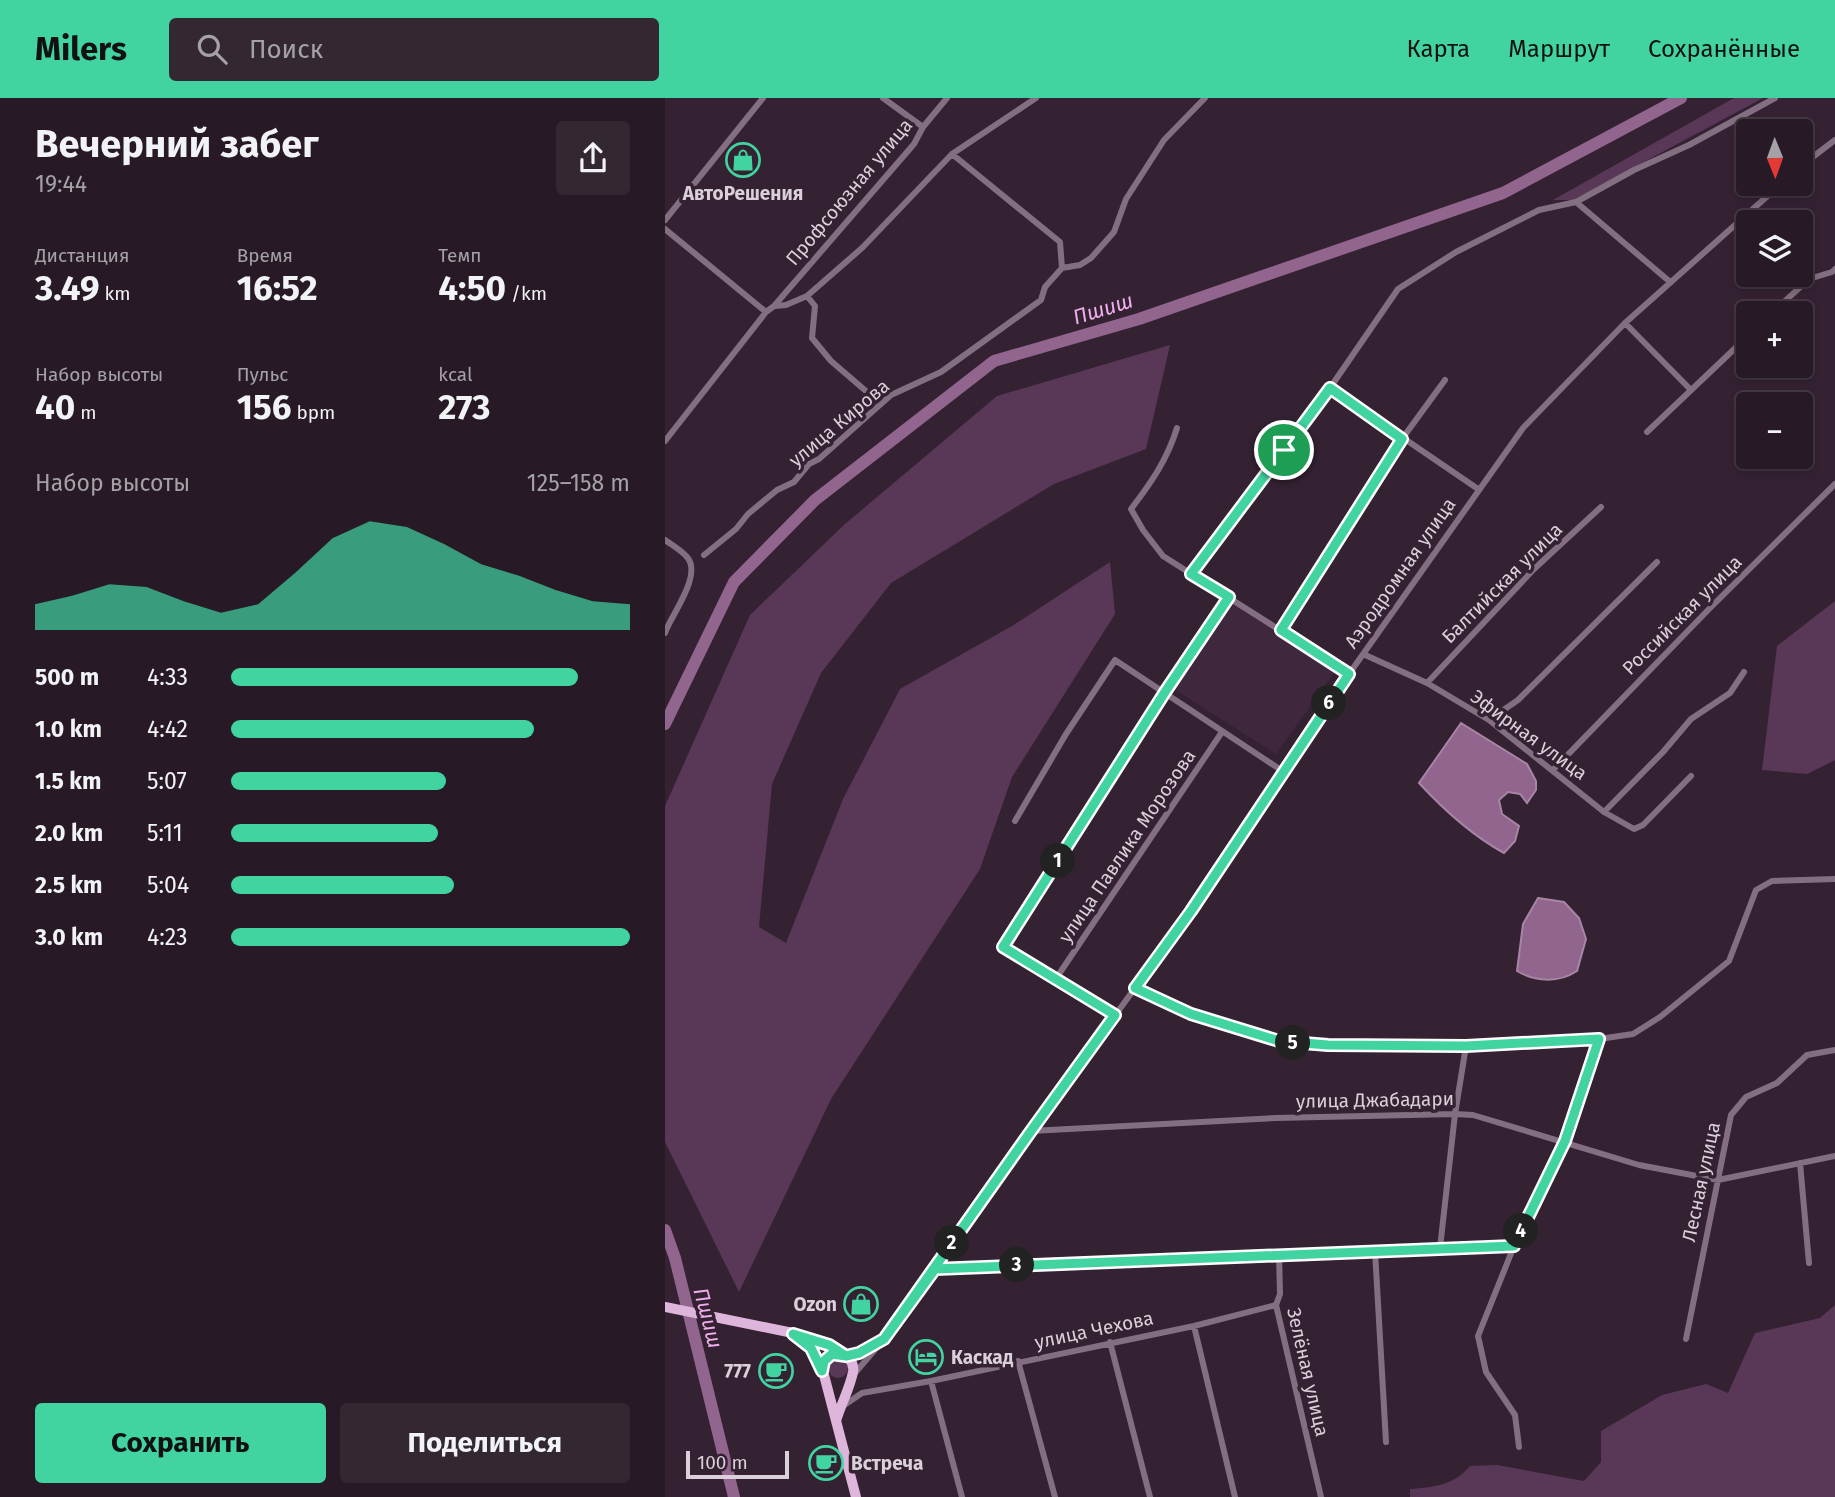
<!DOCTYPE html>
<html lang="ru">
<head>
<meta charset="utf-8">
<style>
	body { margin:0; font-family:"Fira Sans",sans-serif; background:#332732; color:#f1f3f6; height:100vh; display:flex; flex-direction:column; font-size:26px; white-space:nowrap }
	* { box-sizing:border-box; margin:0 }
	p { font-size:23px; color:#a4a1a7 }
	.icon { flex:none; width:38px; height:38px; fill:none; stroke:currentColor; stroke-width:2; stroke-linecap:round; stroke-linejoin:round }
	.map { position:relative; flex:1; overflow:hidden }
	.details { display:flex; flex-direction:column; background:#271a26; width:665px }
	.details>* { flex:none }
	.needle { width:46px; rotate:179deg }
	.tools { position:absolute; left:1071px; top:21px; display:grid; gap:14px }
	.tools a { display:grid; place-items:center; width:77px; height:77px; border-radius:7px; background:#271a26; box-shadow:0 4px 10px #0003,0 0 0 2px #433843; font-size:35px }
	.scale { position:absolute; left:21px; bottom:18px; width:103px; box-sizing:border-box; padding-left:7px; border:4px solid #dbd0da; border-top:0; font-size:19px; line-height:24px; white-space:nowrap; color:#dbd0da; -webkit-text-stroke:5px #342233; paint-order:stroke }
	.pin { position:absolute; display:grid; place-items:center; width:60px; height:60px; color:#fff; margin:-30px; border:4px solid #fff; border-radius:50%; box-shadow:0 2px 7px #0007 }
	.km { position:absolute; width:35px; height:35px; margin:-18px; border-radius:50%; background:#222; color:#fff; font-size:19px; line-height:35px; text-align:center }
	.round { display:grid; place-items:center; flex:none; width:74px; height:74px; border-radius:7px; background:#332732 }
	.head { display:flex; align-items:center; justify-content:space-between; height:119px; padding:0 35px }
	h1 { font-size:38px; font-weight:700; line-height:52px }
	.metrics { display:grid; grid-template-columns:repeat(3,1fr); gap:10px; height:119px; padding:7px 35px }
	.metrics div { display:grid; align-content:center }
	.metrics b { font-size:35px; font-weight:700 }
	.metrics small { font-size:19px; font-weight:400 }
	.metrics p { font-size:19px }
	.chart { height:196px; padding:14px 35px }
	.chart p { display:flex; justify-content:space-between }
	.chart svg { width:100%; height:126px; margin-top:7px; fill:#41d4a1; opacity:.7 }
	.action { display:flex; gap:14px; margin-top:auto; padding:14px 35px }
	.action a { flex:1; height:80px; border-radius:7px; background:#41d4a1; color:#111; font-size:28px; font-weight:700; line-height:80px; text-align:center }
	.action a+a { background:#332732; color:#f1f3f6 }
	ul { padding:0 35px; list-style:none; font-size:23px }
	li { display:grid; grid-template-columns:112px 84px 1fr; align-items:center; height:52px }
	li i { height:18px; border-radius:9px; background:#41d4a1 }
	header { display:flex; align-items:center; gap:42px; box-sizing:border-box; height:98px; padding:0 35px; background:#41d4a1; color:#111 }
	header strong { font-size:33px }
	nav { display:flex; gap:38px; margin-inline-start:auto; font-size:24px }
	.search { width:490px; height:63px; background:#332732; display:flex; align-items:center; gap:18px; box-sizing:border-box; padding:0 24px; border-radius:7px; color:#a4a1a7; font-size:26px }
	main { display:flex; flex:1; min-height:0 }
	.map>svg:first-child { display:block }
</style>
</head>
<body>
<header>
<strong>Milers</strong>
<div class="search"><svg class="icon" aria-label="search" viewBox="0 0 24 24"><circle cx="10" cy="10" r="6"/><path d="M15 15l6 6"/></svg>Поиск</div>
<nav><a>Карта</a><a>Маршрут</a><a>Сохранённые</a></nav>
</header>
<main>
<section class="details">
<div class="head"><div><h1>Вечерний забег</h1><p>19:44</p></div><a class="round"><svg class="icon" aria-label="share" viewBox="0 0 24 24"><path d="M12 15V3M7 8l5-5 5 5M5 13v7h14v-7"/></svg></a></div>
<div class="metrics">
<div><p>Дистанция</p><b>3.49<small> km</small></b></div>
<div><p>Время</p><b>16:52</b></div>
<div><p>Темп</p><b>4:50<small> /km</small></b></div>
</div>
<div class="metrics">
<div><p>Набор высоты</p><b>40<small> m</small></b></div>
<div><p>Пульс</p><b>156<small> bpm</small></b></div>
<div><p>kcal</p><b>273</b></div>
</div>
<div class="chart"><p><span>Набор высоты</span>125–158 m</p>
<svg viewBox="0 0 160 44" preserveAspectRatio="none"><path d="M0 44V35L10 32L20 28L30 29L40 34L50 38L60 35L70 24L80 12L90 6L100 8L110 14L120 21L130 25L140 30L150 34L160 35V44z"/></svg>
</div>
<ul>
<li><b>500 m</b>4:33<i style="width:87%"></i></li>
<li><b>1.0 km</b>4:42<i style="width:76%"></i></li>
<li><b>1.5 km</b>5:07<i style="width:54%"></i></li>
<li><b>2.0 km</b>5:11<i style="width:52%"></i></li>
<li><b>2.5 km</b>5:04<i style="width:56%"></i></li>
<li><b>3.0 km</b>4:23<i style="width:100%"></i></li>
</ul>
<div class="action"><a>Сохранить</a><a>Поделиться</a></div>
</section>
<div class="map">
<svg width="1170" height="1399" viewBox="0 0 1170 1399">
	<rect width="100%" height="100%" fill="#342233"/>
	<path fill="#3f283e" d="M570,504L672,570L611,656L512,593L511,589L515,582Z"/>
	<path fill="#593857" d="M1069,0H1098L908,102H888Z
		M505,247L481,351L389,386L226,485L156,575L107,686L94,829L121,845L178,701L235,591L347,528L445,464L450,516L347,679L315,771L166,1001L74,1194L0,1044V708L85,517L180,426L332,298Z
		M1170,503V662L1142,676L1097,672L1112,548Z
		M1170,1207V1399H745V1391C769,1389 788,1388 805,1368L832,1367L919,1383L936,1364V1333L997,1297L1041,1286L1063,1295L1090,1235L1155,1220Z
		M163 1270a10 10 0 1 1 20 0a10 10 0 1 1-20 0Z"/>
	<path fill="#91658e" stroke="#a785a5" stroke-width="2" d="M796,625L862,666L871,683V692L862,705L855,696L843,694L834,702L837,716L854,728L850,743L839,755C808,738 778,711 754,685Z
		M873,800L899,804L914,820L921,841L912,873C894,885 870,884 852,873L858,826Z"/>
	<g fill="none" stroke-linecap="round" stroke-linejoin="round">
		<path stroke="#91658e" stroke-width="12" d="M0,626L69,484L150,402L329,263L474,221L838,95L1016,0
			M0,1132L10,1160L69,1399"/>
		<path stroke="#836f81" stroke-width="6" d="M218,0L258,29
			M287,56L395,144L397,170L415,167L426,160L449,134L461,101L499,42L540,0
			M1136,68L1170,42
			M911,104L1004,183
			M0,122L98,0
			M0,131L101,214
			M142,198L150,208L147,240L166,263L216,306
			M110,208L121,207L142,198L197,150L287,56L371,0
			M1107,215L1144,181L1167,174L1170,171
			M960,225L1025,291
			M665,290L813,391
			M512,330C502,362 486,385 466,411L478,432L498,458L684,576
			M982,334L1083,238
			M0,343L101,214L109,208L249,46L258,29L282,0
			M0,442C7,447 16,452 22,459C38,477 6,517 0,535
			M39,457L71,431L83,416L112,392L129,384L144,366L154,361L226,297L276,274L376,202L380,189L397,170
			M526,476L665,290L733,191L791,154L874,112L911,104L969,72L1024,47L1110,0
			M616,532L737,341L780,282
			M698,556L762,585L824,622L939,714L969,731L978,727L1026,678
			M762,585L869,471L936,409
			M824,622L853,602L992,464
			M888,672L1045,510L1170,386
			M939,714L998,654L1026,621L1065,595L1079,574
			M350,723L401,636L450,562L619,674
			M392,879L557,634
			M470,890L526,916L614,943L663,948H801L934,941L968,936L995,919L1064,863L1091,792L1107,783L1170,781
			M450,917L392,879L338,849L500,594L564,499
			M366,1033L611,1020L790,1016L808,1017L974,1067L1053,1082L1170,1058
			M1135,1065L1144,1165
			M775,1150L790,1016L801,948
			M710,1153L721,1344
			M614,1156L615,1196L611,1207L656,1399
			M270,1171L849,1148
			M529,1228L570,1399
			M1021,1241L1066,1017L1081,999L1112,985L1142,957L1170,952
			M445,1244L485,1399
			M181,1258L194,1255L215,1244
			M353,1263L390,1399
			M190,1275L219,1241L366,1033L526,813L684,576L858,330L960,225L1116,86
			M266,1283L297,1399
			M178,1308L197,1295L266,1283L529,1228L611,1207
			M854,1349L850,1317L821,1274L813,1238L849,1148L900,1043L934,941"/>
		<path stroke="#deb5db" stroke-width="10" d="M0,1209L128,1235L146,1250L152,1259L159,1277L191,1399
			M136,1238C151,1243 192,1252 188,1274C185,1290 176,1306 171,1323"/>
	</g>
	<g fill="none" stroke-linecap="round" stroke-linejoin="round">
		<g stroke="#fff" stroke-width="14">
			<path id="route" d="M619,352L526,476L564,499L500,594L338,849L450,917L366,1033L219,1241L194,1255L181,1258L167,1256L159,1263L157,1273L146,1250L128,1236L164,1247L181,1258L194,1255L219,1241L270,1171L849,1148L900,1043L934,941L801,948L663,947L614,943L526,916L470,890L526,813L684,576L616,532L737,341L665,290L619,352"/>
		</g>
		<use href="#route" stroke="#41d4a1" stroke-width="9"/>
	</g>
	<defs>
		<g id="shop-ring" transform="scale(1.75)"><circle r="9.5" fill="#342233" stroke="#41d4a1" stroke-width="1.5"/><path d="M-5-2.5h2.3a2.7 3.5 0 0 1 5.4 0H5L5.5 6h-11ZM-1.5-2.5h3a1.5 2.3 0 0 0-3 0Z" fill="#41d4a1"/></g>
		<g id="hotel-ring" transform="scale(1.75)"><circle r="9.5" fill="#342233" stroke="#41d4a1" stroke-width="1.5"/><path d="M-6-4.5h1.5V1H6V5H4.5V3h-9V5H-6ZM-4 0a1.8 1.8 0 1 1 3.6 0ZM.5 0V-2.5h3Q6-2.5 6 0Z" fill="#41d4a1"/></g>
		<g id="cafe-ring" transform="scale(1.75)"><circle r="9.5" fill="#342233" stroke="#41d4a1" stroke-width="1.5"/><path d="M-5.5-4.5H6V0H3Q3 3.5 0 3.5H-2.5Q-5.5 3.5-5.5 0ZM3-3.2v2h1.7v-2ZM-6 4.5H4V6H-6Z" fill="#41d4a1"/></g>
	</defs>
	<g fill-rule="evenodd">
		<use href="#shop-ring" x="78" y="62"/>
		<use href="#shop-ring" x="196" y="1206"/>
		<use href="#hotel-ring" x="261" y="1259"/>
		<use href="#cafe-ring" x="111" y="1273"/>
		<use href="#cafe-ring" x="161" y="1365"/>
	</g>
	<g text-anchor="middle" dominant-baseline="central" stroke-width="7" stroke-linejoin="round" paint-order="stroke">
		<g font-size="19" fill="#dbd0da" stroke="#342233">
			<text transform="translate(184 94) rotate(-50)">Профсоюзная улица</text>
			<text transform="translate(174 325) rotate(-40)">улица Кирова</text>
			<text transform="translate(735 475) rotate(-55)">Аэродромная улица</text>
			<text transform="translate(837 485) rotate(-45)">Балтийская улица</text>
			<text transform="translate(1017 517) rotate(-45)">Российская улица</text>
			<text transform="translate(864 637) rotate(36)">Эфирная улица</text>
			<text transform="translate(462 748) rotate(-56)">улица Павлика Морозова</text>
			<text transform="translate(710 1002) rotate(-1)">улица Джабадари</text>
			<text transform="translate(1036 1084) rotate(-78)">Лесная улица</text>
			<text transform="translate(429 1232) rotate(-12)">улица Чехова</text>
			<text transform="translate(643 1274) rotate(77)">Зелёная улица</text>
		</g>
		<g font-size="19" font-weight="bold" fill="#dbd0da" stroke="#342233" text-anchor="end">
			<text x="78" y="95" text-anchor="middle">АвтоРешения</text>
			<text x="172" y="1206">Ozon</text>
			<text x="286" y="1259" text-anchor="start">Каскад</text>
			<text x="86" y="1273">777</text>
			<text x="186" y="1365" text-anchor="start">Встреча</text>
		</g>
		<g font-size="21" font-style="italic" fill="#f1afed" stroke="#342233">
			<text transform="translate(438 211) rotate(-17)">Пшиш</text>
			<text transform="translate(43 1220) rotate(75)">Пшиш</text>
		</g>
	</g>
</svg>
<div class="tools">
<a><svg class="needle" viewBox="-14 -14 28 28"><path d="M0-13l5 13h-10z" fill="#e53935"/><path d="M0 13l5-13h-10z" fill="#a4a1a7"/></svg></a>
<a><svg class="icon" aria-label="layers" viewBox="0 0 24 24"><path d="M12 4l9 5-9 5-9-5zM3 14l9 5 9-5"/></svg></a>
<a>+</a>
<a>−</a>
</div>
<div class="scale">100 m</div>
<div class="pin" style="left:619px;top:352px;background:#1e9e55"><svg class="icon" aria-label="arrive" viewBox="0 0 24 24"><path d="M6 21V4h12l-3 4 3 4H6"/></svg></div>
<b class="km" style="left:393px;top:763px">1</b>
<b class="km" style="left:287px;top:1145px">2</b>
<b class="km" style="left:352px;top:1167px">3</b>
<b class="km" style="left:856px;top:1133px">4</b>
<b class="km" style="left:628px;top:945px">5</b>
<b class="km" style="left:664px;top:605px">6</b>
</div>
</main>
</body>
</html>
